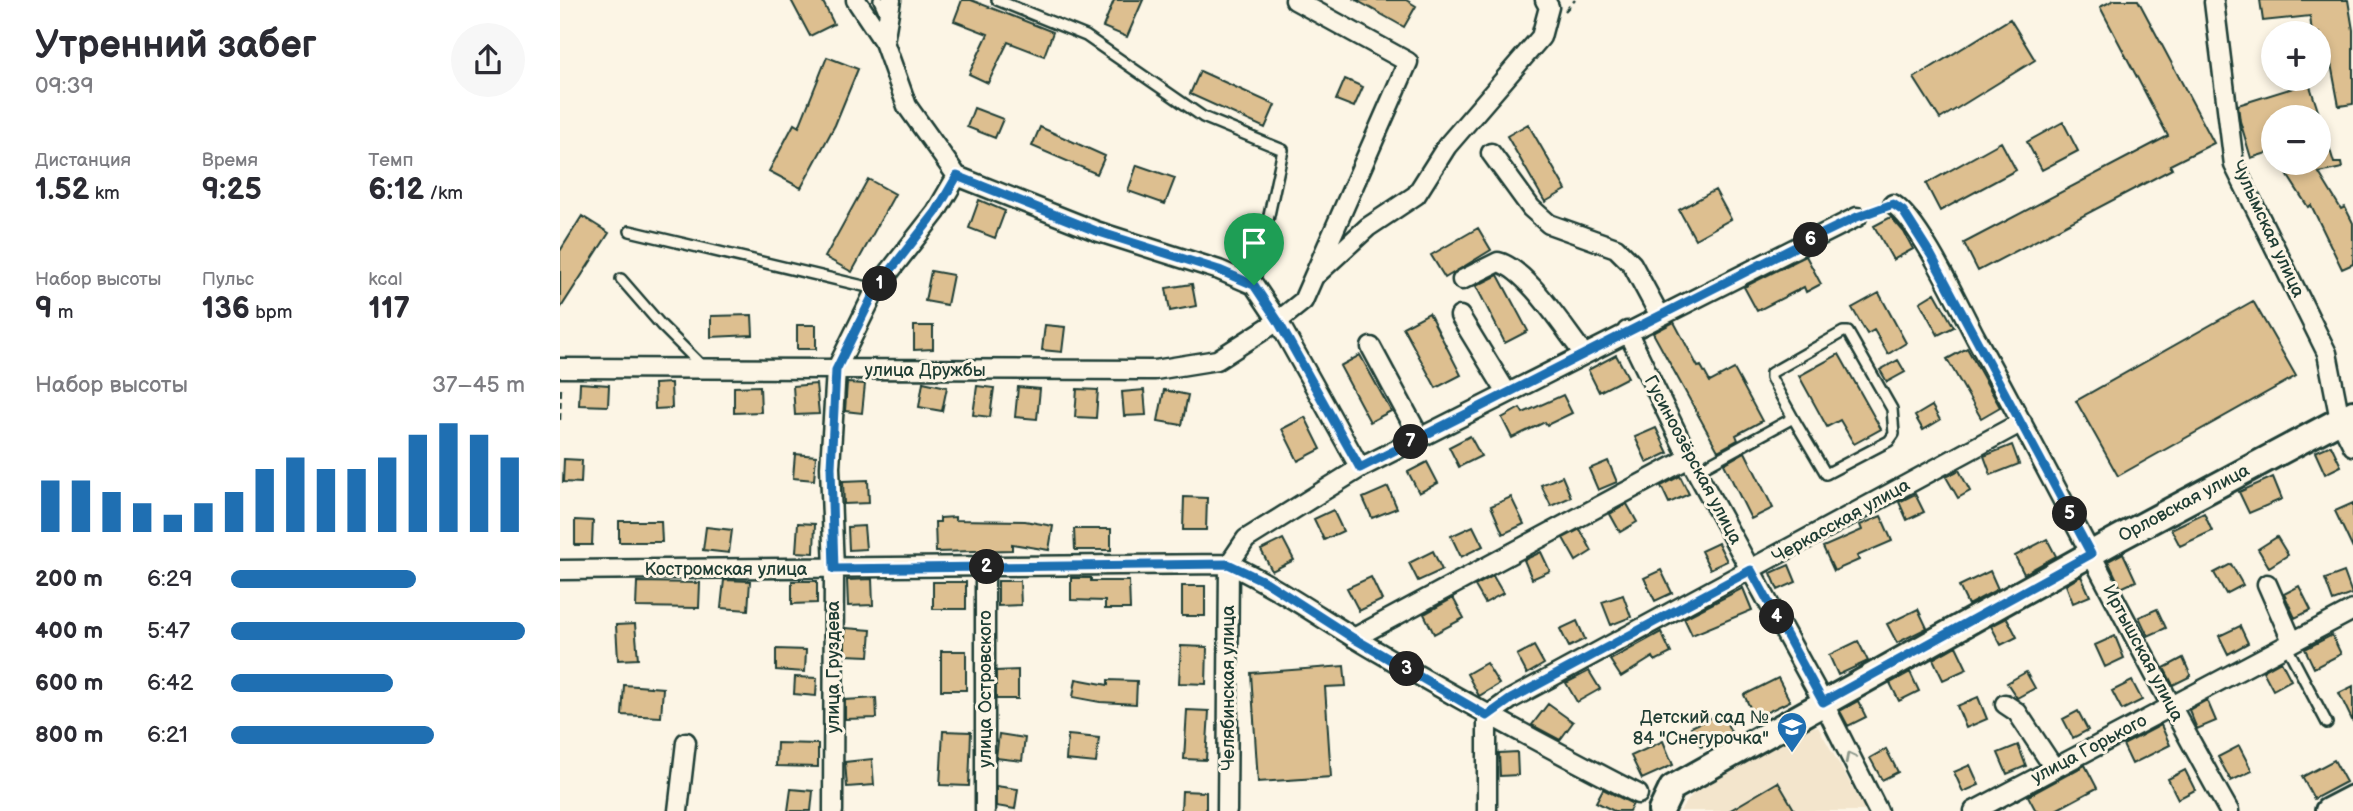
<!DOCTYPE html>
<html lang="ru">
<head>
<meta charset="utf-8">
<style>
	body { margin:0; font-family:"Balsamiq Sans",sans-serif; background:#f7f7f7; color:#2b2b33; height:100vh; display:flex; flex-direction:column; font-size:26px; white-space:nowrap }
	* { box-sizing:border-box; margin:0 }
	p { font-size:23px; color:#7c7c81 }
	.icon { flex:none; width:38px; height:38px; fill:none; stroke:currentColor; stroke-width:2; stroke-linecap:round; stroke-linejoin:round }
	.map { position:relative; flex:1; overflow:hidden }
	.sheet { display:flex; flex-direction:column; background:#fff; width:560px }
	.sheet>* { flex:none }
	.fabs { position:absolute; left:1701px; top:21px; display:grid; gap:14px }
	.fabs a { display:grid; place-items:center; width:70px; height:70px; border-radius:50%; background:#fff; box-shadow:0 4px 10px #0003; font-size:35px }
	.pin { position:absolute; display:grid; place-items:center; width:60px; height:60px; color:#fff; margin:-72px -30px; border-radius:50% 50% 50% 0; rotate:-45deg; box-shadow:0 0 7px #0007 }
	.pin .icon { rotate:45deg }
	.km { position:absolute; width:35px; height:35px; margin:-18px; border-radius:50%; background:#222; color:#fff; font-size:19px; line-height:35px; text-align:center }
	.round { display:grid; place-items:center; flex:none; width:74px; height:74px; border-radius:37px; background:#f7f7f7 }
	.summary { display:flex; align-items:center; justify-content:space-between; height:119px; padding:0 35px }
	h1 { font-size:38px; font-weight:600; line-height:52px }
	.figures { display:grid; grid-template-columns:repeat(3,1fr); gap:10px; height:119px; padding:7px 35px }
	.figures div { display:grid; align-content:center }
	.figures b { font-size:30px; font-weight:600 }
	.figures small { font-size:19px; font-weight:400 }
	.figures p { font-size:19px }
	.chart { height:196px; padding:14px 35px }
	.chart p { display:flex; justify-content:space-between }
	.chart svg { width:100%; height:126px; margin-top:7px; stroke:#1f6fb2; stroke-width:6 }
	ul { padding:0 35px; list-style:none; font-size:23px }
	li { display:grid; grid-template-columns:112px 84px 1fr; align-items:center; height:52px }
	li i { height:18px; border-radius:9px; background:#1f6fb2 }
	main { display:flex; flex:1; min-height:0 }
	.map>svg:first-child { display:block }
</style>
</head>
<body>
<main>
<section class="sheet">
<div class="summary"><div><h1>Утренний забег</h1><p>09:39</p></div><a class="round"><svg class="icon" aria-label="share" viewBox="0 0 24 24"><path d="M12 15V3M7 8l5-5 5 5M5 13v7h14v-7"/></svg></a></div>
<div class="figures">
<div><p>Дистанция</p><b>1.52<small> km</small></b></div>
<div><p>Время</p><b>9:25</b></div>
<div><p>Темп</p><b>6:12<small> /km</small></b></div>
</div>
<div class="figures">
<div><p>Набор высоты</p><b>9<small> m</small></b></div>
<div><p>Пульс</p><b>136<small> bpm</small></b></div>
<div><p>kcal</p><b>117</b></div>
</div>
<div class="chart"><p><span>Набор высоты</span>37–45 m</p>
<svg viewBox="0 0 160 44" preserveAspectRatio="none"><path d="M5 44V26M15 44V26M25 44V30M35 44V34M45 44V38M55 44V34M65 44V30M75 44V22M85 44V18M95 44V22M105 44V22M115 44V18M125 44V10M135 44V6M145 44V10M155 44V18"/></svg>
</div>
<ul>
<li><b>200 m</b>6:29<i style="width:63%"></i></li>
<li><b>400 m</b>5:47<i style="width:100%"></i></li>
<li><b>600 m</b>6:42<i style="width:55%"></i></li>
<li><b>800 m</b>6:21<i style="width:69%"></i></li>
</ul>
</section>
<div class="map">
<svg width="1793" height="811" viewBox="0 0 1793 811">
	<rect width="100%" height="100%" fill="#fcf5e5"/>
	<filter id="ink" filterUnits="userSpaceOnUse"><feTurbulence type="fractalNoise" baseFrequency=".0143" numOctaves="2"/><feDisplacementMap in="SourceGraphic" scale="14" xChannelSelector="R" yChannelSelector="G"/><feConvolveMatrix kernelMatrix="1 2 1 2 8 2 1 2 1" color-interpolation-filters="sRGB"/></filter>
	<g filter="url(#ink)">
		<path fill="#f3e5cc" d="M1244,724L1258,727L1306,811H1120L1143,780Z"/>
		<path fill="#ddbf90" stroke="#1f3d34" stroke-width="2" d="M231,0H262L274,24L250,36Z
			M402,0H411L493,32L484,56L448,42L428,83L409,74L428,34L394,21Z
			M554,0H583L567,37L543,27Z
			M796,0H846L856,6L844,27Z
			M1554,0H1578L1654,143L1610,165L1612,169L1418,271L1404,243L1608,136L1540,7Z
			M1700,0H1788L1793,30V104L1779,106L1768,48L1759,50V33H1752L1750,16L1703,21Z
			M1450,19L1475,60L1380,119L1354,78Z
			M267,57L298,69L275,125L241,188L209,171L234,124L239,127Z
			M640,71L715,105L705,128L630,94Z
			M785,79L803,87L794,107L776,100Z
			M1749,83L1760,117H1713V151L1691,158L1680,121L1678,105Z
			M414,108L443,119L435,138L407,127Z
			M1503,122L1518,151L1482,170L1467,142Z
			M1759,123H1762L1774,163H1781L1782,168L1759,173L1781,209L1785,207L1793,223V264L1782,269L1751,205L1748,207L1728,176L1749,163H1759Z
			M968,124L1006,190L985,202L947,136Z
			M480,127L545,156L537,174L472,146Z
			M1441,142L1456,170L1380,211L1366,184Z
			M577,165L615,178L605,204L568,191Z
			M308,179L335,194L292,272L265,257Z
			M1155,190L1171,219L1135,239L1119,210Z
			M419,200L445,211L435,238L409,228Z
			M22,216L49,233L0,309V251Z
			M1331,217L1344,232L1353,249L1333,260L1314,226Z
			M918,228L931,250L885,278L871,255Z
			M1246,256L1261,284L1246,292L1244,287L1197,311L1184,287Z
			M371,271L393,275L387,305L365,301Z
			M938,275L968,331L945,343L916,286Z
			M632,284L636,306L610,311L606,288Z
			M1319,293L1346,343L1328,354L1314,330L1307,334L1292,308Z
			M1375,293L1394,327L1378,335L1360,302Z
			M1693,301L1736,376L1558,476L1516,401Z
			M869,313L901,375L876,388L843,327Z
			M192,315L193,335L151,337V316Z
			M1114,322L1138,367L1141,366L1150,382L1174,369L1202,421L1176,435L1178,440L1158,451L1093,333Z
			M237,325H256V349H237Z
			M485,325L505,327L502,352L482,350Z
			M354,326H373V349L354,350Z
			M1407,348L1440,407L1421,418L1387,359Z
			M1279,354L1321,429L1294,444L1280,420L1267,427L1239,376Z
			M800,355L831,411L810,422L780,366Z
			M1056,355L1068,377L1039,392L1028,370Z
			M1338,360L1345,372L1327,382L1320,370Z
			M363,382L387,387L382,411L359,407Z
			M20,383L49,385L48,406L19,405Z
			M111,383L112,408L95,409L94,384Z
			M287,383L305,384L302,413L285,411Z
			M256,384L259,414L235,415L233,386Z
			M200,386L201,412L174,413V387Z
			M417,386L434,388L430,417L413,415Z
			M458,387L480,389L477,419L455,417Z
			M517,389L538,390L536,418L515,417Z
			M584,390L586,415L564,416L562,392Z
			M604,390L628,395L622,425L598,421Z
			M1003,395L1012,413L987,425L985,422L952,438L942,418L960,408L963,413Z
			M1372,406L1380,420L1363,430L1355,416Z
			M745,417L761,449L738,461L722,429Z
			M1096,428L1108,453L1087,463L1075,437Z
			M910,436L921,456L899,467L889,447Z
			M1452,445L1459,464L1431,475L1424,456Z
			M1771,445L1781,466L1765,474L1755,452Z
			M1185,452L1213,508L1191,519L1164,464Z
			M235,454L256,456L254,480L233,478Z
			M4,459L22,460L21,483L3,482Z
			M1048,461L1057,482L1038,490L1029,469Z
			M867,462L878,483L859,493L848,472Z
			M1399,470L1410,491L1398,498L1386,477Z
			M1002,476L1011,497L991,506L981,485Z
			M1120,476L1129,494L1109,503L1101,486Z
			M1713,477L1722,499L1689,513L1679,492Z
			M308,480L309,503L284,504L283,481Z
			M828,487L837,508L812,518L803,498Z
			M1355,494L1364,512L1347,520L1339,502Z
			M624,497L647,498L646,530H623Z
			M951,497L964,524L943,534L931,506Z
			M1793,503V549L1775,511Z
			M1067,504L1077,522L1060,532L1050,514Z
			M773,510L783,531L764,540L754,519Z
			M1644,513L1652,531L1620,546L1611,529Z
			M1321,516L1332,541L1297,556L1299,560L1274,571L1263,547L1302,530L1300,525Z
			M395,517V520L465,521L493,526L489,550L452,544V550L376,552L375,522H380V518Z
			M15,520L33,521L32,545H15Z
			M59,521H101L102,542H59Z
			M238,523L255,524L254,553L236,552Z
			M304,526L306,549L289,550L288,527Z
			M913,526L923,546L901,557L891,536Z
			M146,527L172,530L169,553L143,550Z
			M514,529H551V550H515Z
			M1020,529L1032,551L1016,561L1003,538Z
			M1717,537L1728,555L1709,567L1698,549Z
			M723,539L734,560L712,571L701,550Z
			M1487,539L1496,556L1464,574L1455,556Z
			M1158,543L1167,561L1150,569L1141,551Z
			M873,551L882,570L858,581L849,563Z
			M981,552L990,571L972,579L964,560Z
			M1563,553L1576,581L1561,588L1548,561Z
			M1671,564L1683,585L1666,594L1654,573Z
			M1229,565L1236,582L1218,590L1211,573Z
			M1101,570L1112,593L1095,601L1084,578Z
			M1430,571L1438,589L1408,605L1399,586Z
			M1784,572L1792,594L1773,601L1765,579Z
			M933,576L943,593L925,603L915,586Z
			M1521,576L1530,596L1513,603L1506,585Z
			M811,577L822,600L799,611L787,588Z
			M511,578H531V581H569L570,609H545V601L511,600Z
			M312,579L313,605L288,606L287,580Z
			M164,580L190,581L188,610L161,608Z
			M232,581H257V603L232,604Z
			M438,581H460L461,605L438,606Z
			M77,582L140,583L139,608L76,607Z
			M373,582H406V609H373Z
			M622,586H645V616H622Z
			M1739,586L1751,610L1735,618L1724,594Z
			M1183,588L1192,610L1132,635L1124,618Z
			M1063,595L1071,617L1051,625L1042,602Z
			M893,598L904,618L874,634L864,614Z
			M1358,609L1367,628L1337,643L1327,624Z
			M1597,609L1606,628L1588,636L1579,617Z
			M1447,618L1457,637L1441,645L1431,626Z
			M1017,621L1025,639L1009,647L1000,629Z
			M75,624L78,659L58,660L56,625Z
			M1680,626L1688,643L1668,654L1659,636Z
			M285,628L311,630L309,656L285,655Z
			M1101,632L1111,653L1095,661L1093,657L1061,677L1050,660Z
			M1772,635L1781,654L1754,668L1745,649Z
			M1555,636L1564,658L1545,667L1535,645Z
			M1298,641L1308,661L1278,675L1269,655Z
			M621,646L647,647L646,684L619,683Z
			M974,646L984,664L967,674L957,655Z
			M1396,646L1407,669L1383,680L1373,659Z
			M216,649L246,650L245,672L216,670Z
			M381,651H406V690H381Z
			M1623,658L1631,676L1613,685L1604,668Z
			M1721,661L1731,680L1713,690L1703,671Z
			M926,663L939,684L919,696L907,674Z
			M784,666L786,686L765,687L771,777L698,782L691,673Z
			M458,670V699H436V671Z
			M1029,671L1040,689L1017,702L1006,683Z
			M1350,672L1359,691L1339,701L1330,683Z
			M1466,672L1475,688L1457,698L1447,683Z
			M235,677L257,678L256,696L234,694Z
			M1218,678L1230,701L1195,718L1184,695Z
			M516,679L548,685V680L577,681L576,704L540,702L513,697Z
			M1572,681L1582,700L1562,710L1552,691Z
			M64,685L103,688L101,717L62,715Z
			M1793,686V722L1779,693Z
			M1418,697L1427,719L1406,728L1397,706Z
			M316,698L317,718L285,719V700Z
			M1647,700L1656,721L1637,729L1629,710Z
			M1298,701L1306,717L1288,726L1280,711Z
			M988,704L1013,722L1000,740L972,725Z
			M627,710L649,711L646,760L624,759Z
			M1518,711L1528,730L1513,738L1503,719Z
			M1162,713L1171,732L1141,747L1131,727Z
			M1601,725L1610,745L1572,764L1563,745Z
			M383,731L411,732L409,786L380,785Z
			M439,734L465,738L462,761L436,758Z
			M508,735L539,738L536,763L506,760Z
			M1103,741L1113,765L1082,779L1071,756Z
			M217,743L258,744V767L216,766Z
			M1458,745L1466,766L1447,774L1438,753Z
			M1679,746L1692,771L1671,781L1658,757Z
			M1326,749L1338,772L1322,780L1310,758Z
			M957,752L958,775L940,776L939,753Z
			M312,759L314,785L287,787L285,762Z
			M1774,760L1786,782L1754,799L1742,777Z
			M1410,765L1419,785L1403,792L1394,772Z
			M1525,765L1537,788L1494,811H1476L1468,796Z
			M1625,770L1635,790L1618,799L1608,779Z
			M1218,782L1235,811H1169Z
			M436,786L458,789L455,809L436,806Z
			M231,789L253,791L251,811H228Z
			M1043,789L1073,804L1069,811H1054L1036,802Z
			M622,791L646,792V811H621Z"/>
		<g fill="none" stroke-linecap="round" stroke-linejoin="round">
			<g stroke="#1f3d34" stroke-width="14">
				<path id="lane" d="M319,0L326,16
					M437,0L526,36L643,117L723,150L694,285
					M70,231L316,289
					M61,279L101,325L143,367
					M1136,471L1233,418L1266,474L1329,441L1334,434L1332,409L1288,332H1283L1211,373V378L1233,418
					M1726,645L1767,723"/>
			</g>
			<g stroke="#1f3d34" stroke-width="23">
				<path id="street" d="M296,0L324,42L347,106L397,176
					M1654,2L1674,165L1767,353L1780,420L1793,446
					M324,42L331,0
					M931,153L971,208L989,224L1056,248L1072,264L1100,316
					M397,176L536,231L659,270L694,285L718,321L800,468
					M1333,204C1360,221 1399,306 1416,338C1502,495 1581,655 1669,811
					M757,274L808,227L856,195L887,146L981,37L989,7L985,0
					M902,280L938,262C967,269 1004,329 1024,354
					M900,316L947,393
					M1067,331L1129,458L1263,702L1318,811
					M811,347L860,438
					M0,368L595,370L657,360L718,321L743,301L848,62L735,0
					M669,564L686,539L800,468L1297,217
					M425,567V811
					M0,570L669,564C722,589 769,624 820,653C905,703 991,749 1078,794
					M1707,584L1732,641
					M794,638L1129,458
					M1445,704L1457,712L1494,768
					M118,811L126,742
					M273,811L274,569L270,467L276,370L316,289L376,212L397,176
					M667,811L669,564
					M927,811V716L951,699L1462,422
					M1414,811L1793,610"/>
			</g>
			<g stroke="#1f3d34" stroke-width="30">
				<path id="secondary" d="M1101,811L1112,788L1559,538L1793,413
					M1768,811L1793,798"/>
			</g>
			<path stroke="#1f3d34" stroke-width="2.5" stroke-dasharray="7 5" stroke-linecap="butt" d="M1005,11L1015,0
				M0,420L1,385"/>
			<use href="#lane" stroke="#fcf5e5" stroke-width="9"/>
			<use href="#street" stroke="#fcf5e5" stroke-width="18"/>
			<use href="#secondary" stroke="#fcf5e5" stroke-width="24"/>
		</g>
		<defs><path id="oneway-chevron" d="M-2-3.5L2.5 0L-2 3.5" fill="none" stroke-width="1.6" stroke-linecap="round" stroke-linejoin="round" transform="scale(1.75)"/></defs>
		<use stroke="#8e998c" href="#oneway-chevron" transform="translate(1290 757) rotate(-117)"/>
	</g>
	<g fill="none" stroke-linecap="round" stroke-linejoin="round" filter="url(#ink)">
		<g stroke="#fff" stroke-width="14">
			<path id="route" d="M397,176L536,231L659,270L694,285L718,321L800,468L1237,246L1297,217L1333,204L1343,211L1371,255L1531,554L1263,702L1191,570L951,699L927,716L793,638L706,582L668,564L274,569L271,467L276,370L316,289L376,212Z"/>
		</g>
		<use href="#route" stroke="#1f6fb2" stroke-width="9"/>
	</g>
	<defs>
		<g id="school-pin" transform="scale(1.575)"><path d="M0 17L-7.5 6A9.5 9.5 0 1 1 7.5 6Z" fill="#1f6fb2" stroke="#fcf5e5"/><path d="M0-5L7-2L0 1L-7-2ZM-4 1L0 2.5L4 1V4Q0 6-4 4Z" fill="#fff"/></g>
	</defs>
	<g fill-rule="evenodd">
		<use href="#school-pin" x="1232" y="727"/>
	</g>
	<g text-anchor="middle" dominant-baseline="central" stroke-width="6" stroke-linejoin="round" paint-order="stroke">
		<g font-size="18" fill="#1f3d34" stroke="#fcf5e5">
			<text transform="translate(1708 229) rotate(65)">Чулымская улица</text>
			<text x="365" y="370">улица Дружбы</text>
			<text transform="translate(1133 460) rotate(62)">Гусиноозёрская улица</text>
			<text transform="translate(1624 503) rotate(-28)">Орловская улица</text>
			<text transform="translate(1281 521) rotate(-29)">Черкасская улица</text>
			<text x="166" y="569">Костромская улица</text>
			<text transform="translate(1583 653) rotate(62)">Иртышская улица</text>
			<text transform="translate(273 667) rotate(-90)">улица Груздева</text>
			<text transform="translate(668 688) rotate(-90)">Челябинская улица</text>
			<text transform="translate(425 689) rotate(-90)">улица Островского</text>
			<text transform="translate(1529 749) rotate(-28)">улица Горького</text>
		</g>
		<g font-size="18" fill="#1f3d34" stroke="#fcf5e5" text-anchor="end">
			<text x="1209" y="717">Детский сад №<tspan x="1209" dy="21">84 "Снегурочка"</tspan></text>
		</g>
	</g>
</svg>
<div class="fabs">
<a>+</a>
<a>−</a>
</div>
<div class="pin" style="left:694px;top:285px;background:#1e9e55"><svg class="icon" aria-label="arrive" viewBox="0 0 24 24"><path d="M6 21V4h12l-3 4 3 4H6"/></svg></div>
<b class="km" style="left:320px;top:284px">1</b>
<b class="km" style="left:427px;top:567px">2</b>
<b class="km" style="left:847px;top:669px">3</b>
<b class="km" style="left:1217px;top:617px">4</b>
<b class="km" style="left:1510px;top:514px">5</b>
<b class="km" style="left:1251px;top:240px">6</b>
<b class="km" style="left:851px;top:442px">7</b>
</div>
</main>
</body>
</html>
